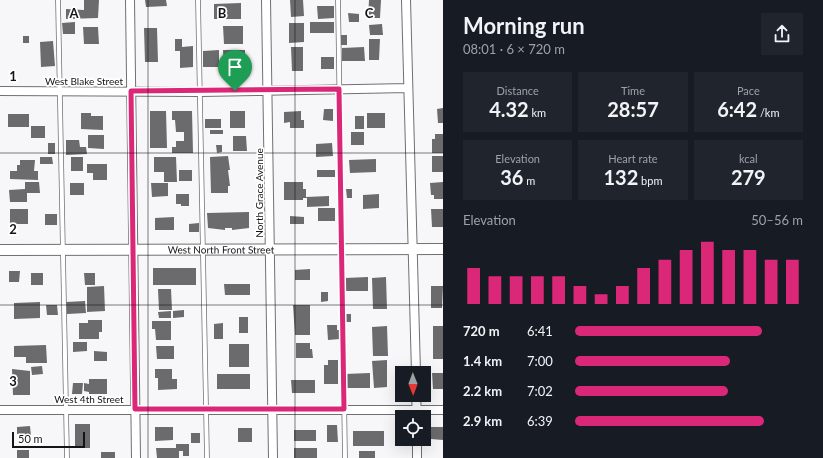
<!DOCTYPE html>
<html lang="en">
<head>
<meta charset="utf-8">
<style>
	body { margin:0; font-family:Lato,sans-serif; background:#20242c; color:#f1f3f6; height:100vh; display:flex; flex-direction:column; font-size:15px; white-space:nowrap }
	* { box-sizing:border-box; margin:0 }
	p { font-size:13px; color:#9ea1a6 }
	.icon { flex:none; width:22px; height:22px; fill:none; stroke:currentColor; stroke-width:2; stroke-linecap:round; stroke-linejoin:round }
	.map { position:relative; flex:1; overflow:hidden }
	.side { display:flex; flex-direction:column; background:#171b24; width:380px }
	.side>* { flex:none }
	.needle { width:26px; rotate:179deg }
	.tools { position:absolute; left:395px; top:366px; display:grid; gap:8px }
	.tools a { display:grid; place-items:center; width:36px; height:36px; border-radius:0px; background:#171b24; box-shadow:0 4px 16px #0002; font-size:20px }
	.scale { position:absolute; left:12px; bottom:10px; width:73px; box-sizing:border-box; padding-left:4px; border:2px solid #141415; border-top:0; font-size:11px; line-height:14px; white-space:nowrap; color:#141415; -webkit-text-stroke:3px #fff; paint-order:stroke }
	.pin { position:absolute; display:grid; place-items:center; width:34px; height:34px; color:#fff; margin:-41px -17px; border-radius:50% 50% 50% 0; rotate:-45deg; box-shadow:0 0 4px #0007 }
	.pin .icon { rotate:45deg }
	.round { display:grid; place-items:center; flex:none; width:42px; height:42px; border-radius:0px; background:#20242c }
	.summary { display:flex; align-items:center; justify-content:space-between; height:68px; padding:0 20px }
	h1 { font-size:22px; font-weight:700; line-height:30px }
	.metrics { display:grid; grid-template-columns:repeat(3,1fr); gap:6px; height:68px; padding:4px 20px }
	.metrics div { display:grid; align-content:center; border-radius:0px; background:#20242c; text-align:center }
	.metrics b { font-size:20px; font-weight:700 }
	.metrics small { font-size:11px; font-weight:400 }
	.metrics p { font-size:11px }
	.chart { height:112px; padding:8px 20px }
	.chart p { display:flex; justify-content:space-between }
	.chart svg { width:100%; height:72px; margin-top:4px; stroke:#db2777; stroke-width:6 }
	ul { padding:0 20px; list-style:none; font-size:13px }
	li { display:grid; grid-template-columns:64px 48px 1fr; align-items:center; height:30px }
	li i { height:10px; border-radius:5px; background:#db2777 }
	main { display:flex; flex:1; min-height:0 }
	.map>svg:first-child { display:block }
</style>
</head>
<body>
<main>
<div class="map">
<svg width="443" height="458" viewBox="0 0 443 458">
	<rect width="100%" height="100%" fill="#f7f7fa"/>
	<path fill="#6b6b6e" d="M84,0H99L98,18L66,19V9L84,10Z
		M145,0H166L167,6L146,7Z
		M290,0H303L304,16L291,17Z
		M369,0H381L380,18H368Z
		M241,3V19H214V4Z
		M317,6H334V18L318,19Z
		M348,13L359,14V22H349Z
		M75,22V34H63L62,23Z
		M310,22H334V33H310Z
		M289,23H304V42L289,43Z
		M382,24L383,35H370L369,25Z
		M223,26H243V44H224Z
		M83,27H98L99,44H84Z
		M144,28H157L158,62H145Z
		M341,35H347V45H341Z
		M23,36H29V43H23Z
		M175,39H182V47L193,46V67L180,68V51H175Z
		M369,39H380L379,60H369Z
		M53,41L55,66L41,67L40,42Z
		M291,47H303V71H292Z
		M364,47L365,61H342V48Z
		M219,50V67H203V51Z
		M223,50H245V67H241V69L224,67Z
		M321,57H334V69H321Z
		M443,108V123H438L437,109Z
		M324,109H333V121L323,120Z
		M150,111H166L167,148H150Z
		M172,111H192L193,153H172V147H176V141H184V132H176L175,120H172Z
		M230,111H245V128H230Z
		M301,111V120H304V128H290V122L284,123V112Z
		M81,113H91V116H103V130L81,129Z
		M367,113H385V128H367Z
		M8,114H29V127H8Z
		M355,116H364V129H355Z
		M205,119H221V128H205Z
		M31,126H45V138H31Z
		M210,130H223V134H210Z
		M351,132H364V145H351Z
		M435,134H443V153H432V139H435Z
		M88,135H104V149L88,148Z
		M233,136H246L247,151H233Z
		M66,140H79L80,147H86L87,154L66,155Z
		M48,143H55V154H48Z
		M332,143L333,156L316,157V144Z
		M216,145H222V152L217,153Z
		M228,156L230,170H228L230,186H228V193H211L210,157Z
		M432,156H443V172H432Z
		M40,157H52L53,164H40Z
		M71,157H83V171H71Z
		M154,157H176L177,182H164V172H154Z
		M376,159V172L350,173L349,160Z
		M20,160H35L34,171H38V180L10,179V171H17V165H20Z
		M87,164H107V180H93V173H87Z
		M179,170H192V181H179Z
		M317,170H335V177H317Z
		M25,182H39L40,193H27V202H10L9,190L25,189Z
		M284,182H303V189H306V197L329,196V206L307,207V198H303V200H284Z
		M443,182V199H434V195H431L430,183Z
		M70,183H84V195H70Z
		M151,183H168V196L152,197Z
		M346,189H352V198H347Z
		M176,194H189V206H181V204H176Z
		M379,194V208L363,209V195Z
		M318,208H335V221H318Z
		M10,209H28V224H10Z
		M431,209H443V227H432Z
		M249,212V228L232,230V228H225V230L208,228L207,213Z
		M45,214H57V225H45Z
		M290,216L304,217V224H290Z
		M174,217V230H155V218Z
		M199,223V232H189V224Z
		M153,268H196V285H153Z
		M310,269V280H295V270Z
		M9,271H20L19,282H9Z
		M31,273H43V285H31Z
		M84,273H95V285H85Z
		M368,277V291H345V278Z
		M386,277L387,309H373L372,278Z
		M224,284H250V295H225Z
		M104,286L105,311L87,312V287Z
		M431,286H443L442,308H431Z
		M158,289H171L172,310H159Z
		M321,292H328V301L321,302Z
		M85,301L86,313L67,314L66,302Z
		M40,302V318L14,319V303Z
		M46,305H57L58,315H47Z
		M293,305H310V335H295Z
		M184,310V317L173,318V311Z
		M171,311V318H159L158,312Z
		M344,314H351V322H344Z
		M239,317H248V333H239Z
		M88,320H102V332H99V339H79V323H88Z
		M152,321H171V340H156L155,329H152Z
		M223,323V339H214V324Z
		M327,325H337V330H340V339L328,340Z
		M387,326L388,356H373L372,327Z
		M433,326H443V359H433Z
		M73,342H87V351L73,352Z
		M296,343H310V349H312L313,358H296Z
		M229,344H249V367H229Z
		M46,345L47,363H26V357H14V346Z
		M156,346H174V359H157Z
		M94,351L107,352V361H94Z
		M328,360H338V384H324V365H328Z
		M387,360V387L374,388L372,361Z
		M42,366L43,374L32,375L31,367Z
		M12,369L30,371V395H13Z
		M155,369H172V379H177V389L158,390V378H155Z
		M370,373V388H346L345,374Z
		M432,373H443V389H433Z
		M217,374H250V389H217Z
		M89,379H107V394H89V392L84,391V383L89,384Z
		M291,380H315V393H292Z
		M73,383H83L82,394H72Z
		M75,424H90V448H75Z
		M327,425H337L338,442H327Z
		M30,426L31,437L20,438V434H17V427Z
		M155,427H173V440L155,441Z
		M431,427H443V440L431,439Z
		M238,428H252V442H238Z
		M294,430H316V441H294Z
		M353,431H384V446H353Z
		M191,433H200V443H191Z
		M176,444H189V456H183V451H179V458H157L156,448H176Z
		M294,448H317V458H294Z
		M17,450H29V458H17Z
		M359,451H375V458H359Z
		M101,452H115V458H101Z"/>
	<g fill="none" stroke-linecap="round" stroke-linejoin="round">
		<g stroke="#707073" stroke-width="5.5">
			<path id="service" d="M58,0L67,458
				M198,0L207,458
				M338,0L345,458"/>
		</g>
		<g stroke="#707073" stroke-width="10">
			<path id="minor" d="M130,0L136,458
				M266,0L273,458
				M406,0L416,373
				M0,91L201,92L408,88
				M416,395L417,417
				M0,410H443
				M417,439V458"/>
		</g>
		<g stroke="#707073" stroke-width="12">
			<g id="tertiary">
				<path id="s1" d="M0,250L443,249"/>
			</g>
		</g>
		<use href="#service" stroke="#fff" stroke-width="4"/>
		<use href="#minor" stroke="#fff" stroke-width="8"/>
		<use href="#tertiary" stroke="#fff" stroke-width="10"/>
	</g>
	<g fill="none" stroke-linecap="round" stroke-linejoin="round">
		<g stroke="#fff" stroke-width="8">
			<path id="route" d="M339,89L344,409H135L131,91Z"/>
		</g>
		<use href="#route" stroke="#db2777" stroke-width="5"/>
	</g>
	<path fill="none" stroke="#141415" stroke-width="1" stroke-opacity="0.55" d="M148,0V458M295,0V458M0,153H443M0,305H443"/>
	<g text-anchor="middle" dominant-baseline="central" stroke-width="3.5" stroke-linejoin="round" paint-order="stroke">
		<g font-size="10" fill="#141415" stroke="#fff">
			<text x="84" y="81">West Blake Street</text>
			<text transform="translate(259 193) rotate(-90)">North Grace Avenue</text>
			<text stroke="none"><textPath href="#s1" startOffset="221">West North Front Street</textPath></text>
			<text x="89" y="399">West 4th Street</text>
		</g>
	</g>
	<g font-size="13" text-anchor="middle" font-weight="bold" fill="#141415" stroke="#fff" stroke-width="3.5" stroke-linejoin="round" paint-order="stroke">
		<text x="74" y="18">A</text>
		<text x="222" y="18">B</text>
		<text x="369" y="18">C</text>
		<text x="13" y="81">1</text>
		<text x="13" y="234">2</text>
		<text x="13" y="386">3</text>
	</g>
</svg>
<div class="tools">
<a><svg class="needle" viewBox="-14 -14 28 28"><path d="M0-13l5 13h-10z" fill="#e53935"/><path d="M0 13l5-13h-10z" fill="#9ea1a6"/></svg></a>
<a><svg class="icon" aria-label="locate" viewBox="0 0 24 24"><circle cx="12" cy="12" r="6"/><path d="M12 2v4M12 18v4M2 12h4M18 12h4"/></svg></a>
</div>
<div class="scale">50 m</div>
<div class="pin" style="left:235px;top:91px;background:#1e9e55"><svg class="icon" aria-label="arrive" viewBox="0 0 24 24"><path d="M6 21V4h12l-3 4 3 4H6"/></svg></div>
</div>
<section class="side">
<div class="summary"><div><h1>Morning run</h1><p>08:01 · 6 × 720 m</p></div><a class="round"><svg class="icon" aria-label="share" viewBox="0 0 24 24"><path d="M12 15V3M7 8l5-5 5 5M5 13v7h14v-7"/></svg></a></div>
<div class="metrics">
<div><p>Distance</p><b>4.32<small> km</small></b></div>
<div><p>Time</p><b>28:57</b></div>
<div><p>Pace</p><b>6:42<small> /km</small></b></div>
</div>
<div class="metrics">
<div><p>Elevation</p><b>36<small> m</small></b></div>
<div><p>Heart rate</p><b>132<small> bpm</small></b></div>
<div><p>kcal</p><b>279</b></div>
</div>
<div class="chart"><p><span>Elevation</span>50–56 m</p>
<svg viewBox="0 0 160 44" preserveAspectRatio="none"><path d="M5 44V22M15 44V27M25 44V27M35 44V27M45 44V27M55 44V33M65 44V38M75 44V33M85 44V22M95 44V17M105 44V11M115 44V6M125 44V11M135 44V11M145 44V17M155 44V17"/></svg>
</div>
<ul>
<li><b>720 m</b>6:41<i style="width:82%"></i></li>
<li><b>1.4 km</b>7:00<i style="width:68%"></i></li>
<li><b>2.2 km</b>7:02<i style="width:67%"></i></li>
<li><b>2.9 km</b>6:39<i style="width:83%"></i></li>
</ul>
</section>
</main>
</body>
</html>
